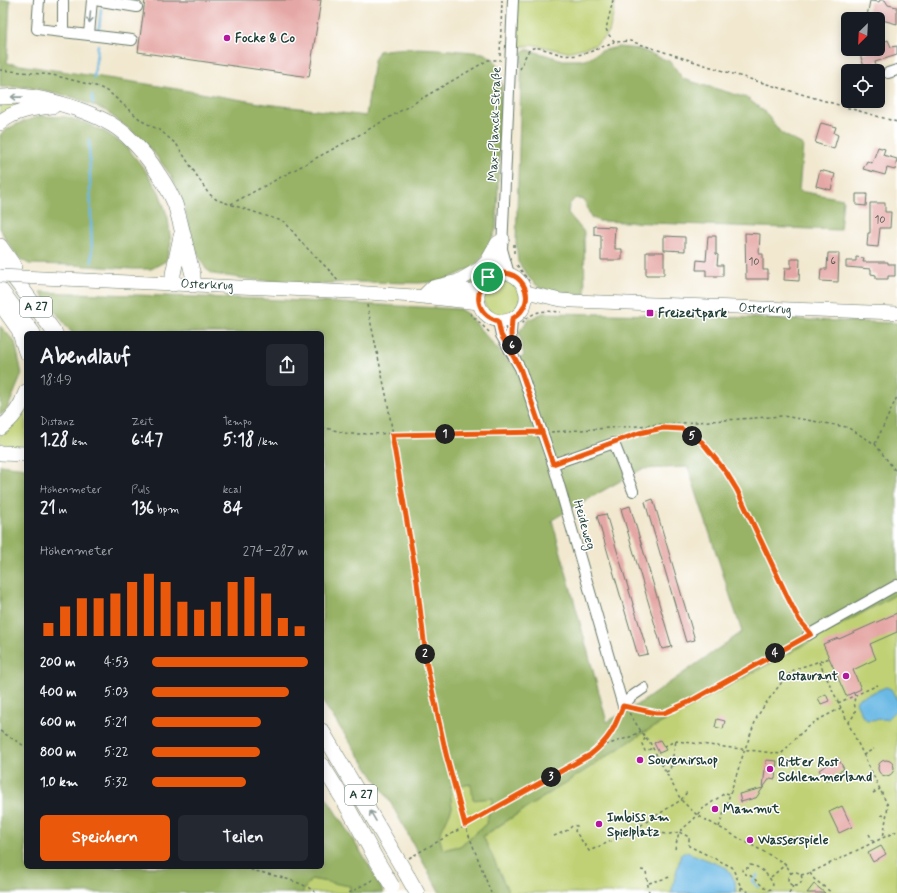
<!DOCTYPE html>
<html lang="de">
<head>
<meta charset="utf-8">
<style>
	body { margin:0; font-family:Mynerve,sans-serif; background:#242831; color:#f1f3f6; height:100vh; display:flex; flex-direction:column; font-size:15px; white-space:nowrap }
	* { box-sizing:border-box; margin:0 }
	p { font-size:13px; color:#9ea1a6 }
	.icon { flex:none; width:22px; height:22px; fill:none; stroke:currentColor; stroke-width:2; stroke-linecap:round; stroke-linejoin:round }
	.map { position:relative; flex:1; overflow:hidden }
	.side { position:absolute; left:24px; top:331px; width:300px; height:538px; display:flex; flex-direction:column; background:#171b24; border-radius:6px; box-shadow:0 2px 10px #0003 }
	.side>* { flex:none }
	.needle { width:26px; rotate:204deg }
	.controls { position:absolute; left:841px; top:12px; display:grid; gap:8px }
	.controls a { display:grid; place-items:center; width:44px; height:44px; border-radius:6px; background:#171b24; box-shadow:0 2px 10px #0003; font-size:20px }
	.pin { position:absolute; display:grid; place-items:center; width:34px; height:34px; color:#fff; margin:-17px; border:2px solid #fff; border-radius:50%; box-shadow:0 1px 4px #0007 }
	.km { position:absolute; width:20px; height:20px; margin:-10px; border-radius:50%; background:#222; color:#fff; font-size:11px; line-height:20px; text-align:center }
	.round { display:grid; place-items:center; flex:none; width:42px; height:42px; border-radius:6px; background:#242831 }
	.headline { display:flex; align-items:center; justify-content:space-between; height:68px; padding:0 16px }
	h1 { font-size:22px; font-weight:800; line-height:30px }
	.metrics { display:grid; grid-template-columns:repeat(3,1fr); gap:6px; height:68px; padding:4px 16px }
	.metrics div { display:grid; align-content:center }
	.metrics b { font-size:17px; font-weight:800 }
	.metrics small { font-size:11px; font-weight:400 }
	.metrics p { font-size:11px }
	.chart { height:112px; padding:8px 16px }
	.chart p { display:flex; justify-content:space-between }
	.chart svg { width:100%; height:72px; margin-top:4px; stroke:#ea580c; stroke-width:6 }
	.button { display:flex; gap:8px; margin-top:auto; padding:8px 16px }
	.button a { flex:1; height:46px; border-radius:6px; background:#ea580c; color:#fff; font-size:16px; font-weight:800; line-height:46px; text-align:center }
	.button a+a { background:#242831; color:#f1f3f6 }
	ul { padding:0 16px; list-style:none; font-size:13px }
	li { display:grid; grid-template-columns:64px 48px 1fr; align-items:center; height:30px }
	li i { height:10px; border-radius:5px; background:#ea580c }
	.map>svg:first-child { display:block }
</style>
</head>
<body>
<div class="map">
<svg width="897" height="893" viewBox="0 0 897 893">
	<rect width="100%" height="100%" fill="#fff"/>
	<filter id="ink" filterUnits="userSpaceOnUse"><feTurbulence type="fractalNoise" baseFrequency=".025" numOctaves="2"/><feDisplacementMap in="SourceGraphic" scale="8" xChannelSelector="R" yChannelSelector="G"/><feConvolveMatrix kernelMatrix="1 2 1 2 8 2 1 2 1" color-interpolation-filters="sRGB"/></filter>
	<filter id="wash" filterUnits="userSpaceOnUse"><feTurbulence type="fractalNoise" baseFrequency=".012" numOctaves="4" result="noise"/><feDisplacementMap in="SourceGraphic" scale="16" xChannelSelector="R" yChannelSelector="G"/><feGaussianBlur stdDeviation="0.9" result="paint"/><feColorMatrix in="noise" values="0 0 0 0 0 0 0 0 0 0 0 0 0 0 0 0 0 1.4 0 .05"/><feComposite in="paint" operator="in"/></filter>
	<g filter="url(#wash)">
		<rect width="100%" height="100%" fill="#f1e8cf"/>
		<path fill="#c0d174" stroke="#708754" d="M515,0H616L609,33L595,45L567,52L535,45L514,47Z
			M0,102L36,103L0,117Z
			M495,258L490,270L472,285L457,286Z
			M483 297a19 19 0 1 1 38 0a19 19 0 1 1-38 0Z
			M26,404V449H0V433Z
			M897,594V893H509L482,837L643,733Z
			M472,784L493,798L486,824L460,846L442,850L439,836L452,808L450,787Z
			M311,879L350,886V893H302Z"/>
		<path fill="#98b366" stroke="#5c784d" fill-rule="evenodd" d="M0,0H10L7,63L147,84L266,104L366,116L374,60L379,51C413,45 449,50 483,53L491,57L497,63L502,86L497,215L496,229L489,247L481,259L472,268L443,281L419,283L354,282L311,284L254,280L213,274L206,269L194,248L185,210L172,177L154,153L135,134L106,111L75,98L57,93L27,87H0Z
			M618,47L639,49L671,62L683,79L747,98L765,112L781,133L803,145L799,191L843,199L840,230L599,221L591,217L584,200L575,198L569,205L568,213L584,232L585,296L542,290L530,279L518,262L516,243L522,52L526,49L563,60H585L601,51Z
			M40,116L67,117L85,123L105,132L126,146L145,170L159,192L168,218L171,244L166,261L151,269H132L74,265L29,264L19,258L6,240L0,228V135C10,125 26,121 40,116Z
			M40,292L262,299L459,309L466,313L509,362L524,356L519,332L528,320L543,313L668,315L897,323V594L643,733L483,836L509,893H440L388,798L322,701V333H72ZM688,467L742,632L645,700L607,722L552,520L577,505L642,469ZM471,784L473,800L493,798L486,824L460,846L443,850L439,836L452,808L450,787Z
			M0,326L15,342L22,374L7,410L0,415Z
			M0,465L26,468V867H322V791L369,865L384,893H350V886L311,879L302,893H0Z"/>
		<path fill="#6bb9e5" stroke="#457b8c" d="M886,687L891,689L897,700V709L887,719L867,720L863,717L856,702L859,698Z
			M683,852H687L727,868L735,881L736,893H671L681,854Z"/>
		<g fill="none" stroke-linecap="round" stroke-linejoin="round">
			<path stroke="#6bb9e5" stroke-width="2.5" d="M99,30L101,9
				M94,78L98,45
				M92,95L93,103
				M89,139L92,262
				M757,875L756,878L752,881L758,887"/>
		</g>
		<g id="blocks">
			<path fill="#e5a7a5" d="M145,0H321L309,77L138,52Z
				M880,0H885L888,5L897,7V24L867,16L870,1L879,2Z
				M888,40L891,47L897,46V55L875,62L876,66L865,70L860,54L878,49V44Z
				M821,123L836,127L834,133L838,135L834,149L815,143Z
				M878,147L885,149L883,155L897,159L895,170L887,168L885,175L863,169L867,161L872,163Z
				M820,170L835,174L831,190L816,186Z
				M856,194H867L866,206L856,205Z
				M870,203H885V212H891L890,228H880L878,247L867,246L868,233H870Z
				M594,226L615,227L614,244H615V249H622V260H601V235L594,234Z
				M745,233L760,234L759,254H763V270H768V279H746Z
				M664,236L685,237V251L664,250Z
				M708,236H716V254L718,255L717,265H723V276H706V270H696L697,260L706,261Z
				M646,252H664V275H646Z
				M828,253H839L838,282L820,281L821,269H827Z
				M856,257L864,258L863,262H888V264H895V276H888V279H876V275L871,274V269L846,267V261H856Z
				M791,259H800L799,281L784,280L785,268H791Z
				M653,499L695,640L686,642L645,502Z
				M630,506L672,647L662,649L621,509Z
				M606,514L648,654L638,656L597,516Z
				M897,613V632L870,644L876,659L853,670L861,689L846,696L823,644L838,638L839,639Z
				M826,694L829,701L821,704L818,698Z
				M717,719L725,721L723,729L715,727Z
				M660,740L666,750L659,753L654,743Z
				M838,758L844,769L825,780L819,770Z
				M878 768a8 8 0 1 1 16 0a8 8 0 1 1-16 0Z
				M766,760L777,761L775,779L770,778L756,798H755L741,802L739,794L763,788Z
				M842,806L852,827L839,833L829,812Z
				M881,846L886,854L873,862L868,853Z
				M814,884L825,893H807Z"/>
		</g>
	</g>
	<g filter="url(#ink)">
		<use href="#blocks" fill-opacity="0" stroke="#68796a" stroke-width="1"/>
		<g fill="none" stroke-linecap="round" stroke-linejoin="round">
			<g stroke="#68796a" stroke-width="12">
				<path id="minor" d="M39,0L37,29L132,40
					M95,0L137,7
					M63,32V0
					M89,34L92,0
					M888,73L897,70
					M502,249L509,274
					M494,274L502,249L513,0
					M498,321L501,335L520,368L553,464L623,706
					M512,351L511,333L512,319
					M553,464L614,443L633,491
					M808,635L897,585
					M623,706L631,697L644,688"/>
			</g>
			<g stroke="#68796a" stroke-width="14">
				<path id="major" d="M478 297a24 24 0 1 1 48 0a24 24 0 1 1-48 0Z
					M63,279L352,292L414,296L479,303
					M526,292L561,300L574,301L897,313
					M440,293L480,289
					M425,294L432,287L458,281L479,269L487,261L497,243L503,239"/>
			</g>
			<g stroke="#68796a" stroke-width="16">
				<path id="highway" d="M0,97C7,97 14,96 21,96C52,99 103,114 126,135C139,147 150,160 159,175C165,184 171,194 175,204C182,226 187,253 193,275V285
					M0,123C14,110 35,108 53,106
					M0,246L14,266
					M0,259L55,333
					M173,284V274L181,236
					M0,289L33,333
					M0,303L19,330L26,352
					M0,428C13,419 21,407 26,392
					M0,453L26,454
					M322,731L392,850
					M322,765L343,799L376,859
					M408,877L417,893"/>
			</g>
			<path stroke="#68796a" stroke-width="1.5" stroke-dasharray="3 3" stroke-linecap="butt" d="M613,0L606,29L609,35L615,42L630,41L736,75L897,122
				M500,56L502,0
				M520,69C523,64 526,50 533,48C540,46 556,54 563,55C581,58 599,48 614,42
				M0,70L53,75L99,87L110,93L142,121L161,131L177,145L208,193L217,200L285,222L302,243L332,273L338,281
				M231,204L359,135L488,60H501
				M514,244V254
				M517,265L529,281
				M367,305L387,399L416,574L427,666L446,754L465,825L491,893
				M470,313L490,333
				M522,323C536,309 542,311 561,312
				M322,427L349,434L532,432
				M551,432L783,416L847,427L875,444L897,473
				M623,439C638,433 666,423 682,430C697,435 709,449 718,462C743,496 759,537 777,575C785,593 792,611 805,626
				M875,444L897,397
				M819,662L888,806L883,838
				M838,703L878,685
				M634,708L656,713H664L689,702L799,640
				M629,713C634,720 644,737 649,741L681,800L697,815L786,864L791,874
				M848,723C861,708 852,710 855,696L854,693
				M0,731L26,747
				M645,738L642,744L645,751L653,748
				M664,746L676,741L781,754L801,733L816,721L841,708
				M600,747L630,737L641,731
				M863,755L874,749
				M671,765L677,766
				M666,772L670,770L676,741
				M873,793L880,789
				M881,815L887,816
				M719,827L745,749L757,717L766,703L785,678L795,669L830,658
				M633,831L670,834L679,832L694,819L701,810L725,793L730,794
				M869,834L874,843
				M554,836L568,830L573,825L577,826L575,831L589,851L627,834L681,800L687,792
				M675,849L679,832L689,837V846L732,867L741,887V893
				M409,858L590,755C605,743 612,733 619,715
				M750,865C760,866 770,876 773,885L771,889L767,890L751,876L743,873L742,870L745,868H749Z
				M239,867C258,872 303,880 316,893
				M641,870L646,871L649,893
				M788 879a7 7 0 1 1 14 0a7 7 0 1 1-14 0Z
				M810,873L814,879L832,893
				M801,875L810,873L897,831
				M771,877L786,864
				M649,883L670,877
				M741,887L750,893
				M349,893L374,879
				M789,893L793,886"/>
			<use href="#minor" stroke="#fff" stroke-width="10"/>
			<use href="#major" stroke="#fff" stroke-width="13"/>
			<use href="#highway" stroke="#fff" stroke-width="15"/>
			<g stroke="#68796a" stroke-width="14" stroke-linecap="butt">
				<path id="major-bridge" d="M0,276L63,279"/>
			</g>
			<g stroke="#68796a" stroke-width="16" stroke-linecap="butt">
				<path id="highway-bridge" d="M392,850L408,877
					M376,859L392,886"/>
			</g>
			<use href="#major-bridge" stroke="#fff" stroke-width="13"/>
			<use href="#highway-bridge" stroke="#fff" stroke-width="15"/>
		</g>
		<defs><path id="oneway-shaft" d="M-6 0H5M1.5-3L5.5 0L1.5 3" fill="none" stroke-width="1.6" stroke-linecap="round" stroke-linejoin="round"/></defs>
		<g stroke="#8f9e9a">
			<use href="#oneway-shaft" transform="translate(90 17) rotate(95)"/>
			<use href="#oneway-shaft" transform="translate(17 97) rotate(-179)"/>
			<use href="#oneway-shaft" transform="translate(373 816) rotate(-120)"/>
		</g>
	</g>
	<g fill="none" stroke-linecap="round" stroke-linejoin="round" filter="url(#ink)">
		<g stroke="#fff" stroke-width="8">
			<path id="route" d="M488,277C473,293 476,314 498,321L501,335L520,368L542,432L392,435L416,574L427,666L446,754L465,825L590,755C610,739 614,729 623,706L656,713H664L689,702L811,634L799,620L787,596L737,490L726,472L702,442L682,429L663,428L639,433L553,464L520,368L512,353L511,333L512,319C543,301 519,260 488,277"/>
		</g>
		<use href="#route" stroke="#ea580c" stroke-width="5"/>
	</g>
	<g fill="#b5179e" stroke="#fff" stroke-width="1.5">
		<circle cx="227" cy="38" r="4"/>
		<rect x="646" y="309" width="8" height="8" rx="2"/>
		<circle cx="846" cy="676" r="4"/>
		<circle cx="640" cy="760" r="4"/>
		<circle cx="770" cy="769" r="4"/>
		<circle cx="715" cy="809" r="4"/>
		<circle cx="599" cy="824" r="4"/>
		<circle cx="750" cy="840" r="4"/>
	</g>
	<g text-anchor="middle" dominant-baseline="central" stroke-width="3" stroke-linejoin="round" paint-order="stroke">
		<g font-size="11" fill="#505850">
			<text x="880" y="220">10</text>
			<text x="833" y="261">6</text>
			<text x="754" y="262">10</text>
		</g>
		<g fill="#fff" stroke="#627771" stroke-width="1">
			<rect x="20" y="297" width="32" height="20" rx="3"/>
			<rect x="345" y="785" width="32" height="20" rx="3"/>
		</g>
		<g font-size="12" font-weight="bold" fill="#1f3d34">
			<text x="36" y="307">A 27</text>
			<text x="361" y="795">A 27</text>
		</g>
		<g font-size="13" font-weight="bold" fill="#1f3d34" stroke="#fff" text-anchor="start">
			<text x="235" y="38">Focke &amp; Co</text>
			<text x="658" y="313">Freizeitpark</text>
			<text x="838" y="676" text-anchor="end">Rostaurant</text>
			<text x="648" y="760">Souvenirshop</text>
			<text x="778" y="762">Ritter Rost<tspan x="778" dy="15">Schlemmerland</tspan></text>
			<text x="723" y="809">Mammut</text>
			<text x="607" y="817">Imbiss am<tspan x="607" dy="15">Spielplatz</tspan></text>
			<text x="758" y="840">Wasserspiele</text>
		</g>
		<g font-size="13" fill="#1f3d34" stroke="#fff">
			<text transform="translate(495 124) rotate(-88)">Max-Planck-Straße</text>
			<text transform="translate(207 285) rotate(2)">Osterkrug</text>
			<text transform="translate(765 309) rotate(2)">Osterkrug</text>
			<text transform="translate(584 525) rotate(74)">Heideweg</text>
		</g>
	</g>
</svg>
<div class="controls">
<a><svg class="needle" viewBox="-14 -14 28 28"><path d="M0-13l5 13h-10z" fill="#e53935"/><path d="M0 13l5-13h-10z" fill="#9ea1a6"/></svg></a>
<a><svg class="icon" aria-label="locate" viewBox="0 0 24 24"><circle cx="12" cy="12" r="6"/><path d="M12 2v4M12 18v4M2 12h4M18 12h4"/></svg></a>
</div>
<div class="pin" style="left:488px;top:277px;background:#1e9e55"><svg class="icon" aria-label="arrive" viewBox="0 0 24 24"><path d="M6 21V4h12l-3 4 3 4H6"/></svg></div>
<b class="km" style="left:445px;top:434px">1</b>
<b class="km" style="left:425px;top:654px">2</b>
<b class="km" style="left:551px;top:777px">3</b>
<b class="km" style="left:775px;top:653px">4</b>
<b class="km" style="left:692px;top:436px">5</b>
<b class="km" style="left:512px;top:345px">6</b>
<section class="side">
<div class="headline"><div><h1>Abendlauf</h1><p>18:49</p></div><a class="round"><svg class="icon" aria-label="share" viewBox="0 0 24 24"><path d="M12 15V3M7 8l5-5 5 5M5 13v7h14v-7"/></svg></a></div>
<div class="metrics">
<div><p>Distanz</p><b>1.28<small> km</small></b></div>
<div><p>Zeit</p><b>6:47</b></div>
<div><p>Tempo</p><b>5:18<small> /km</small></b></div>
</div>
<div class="metrics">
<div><p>Höhenmeter</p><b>21<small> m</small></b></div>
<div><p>Puls</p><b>136<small> bpm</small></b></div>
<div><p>kcal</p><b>84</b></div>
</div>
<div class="chart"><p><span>Höhenmeter</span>274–287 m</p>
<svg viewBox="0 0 160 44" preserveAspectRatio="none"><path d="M5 44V36M15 44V26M25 44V21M35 44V21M45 44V18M55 44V11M65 44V6M75 44V11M85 44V23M95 44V28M105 44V23M115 44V11M125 44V8M135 44V18M145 44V33M155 44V38"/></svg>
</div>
<ul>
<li><b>200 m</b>4:53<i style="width:100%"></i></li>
<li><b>400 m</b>5:03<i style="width:88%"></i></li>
<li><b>600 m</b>5:21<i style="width:70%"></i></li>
<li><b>800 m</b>5:22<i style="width:69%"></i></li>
<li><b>1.0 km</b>5:32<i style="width:60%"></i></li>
</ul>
<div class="button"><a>Speichern</a><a>Teilen</a></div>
</section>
</div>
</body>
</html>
